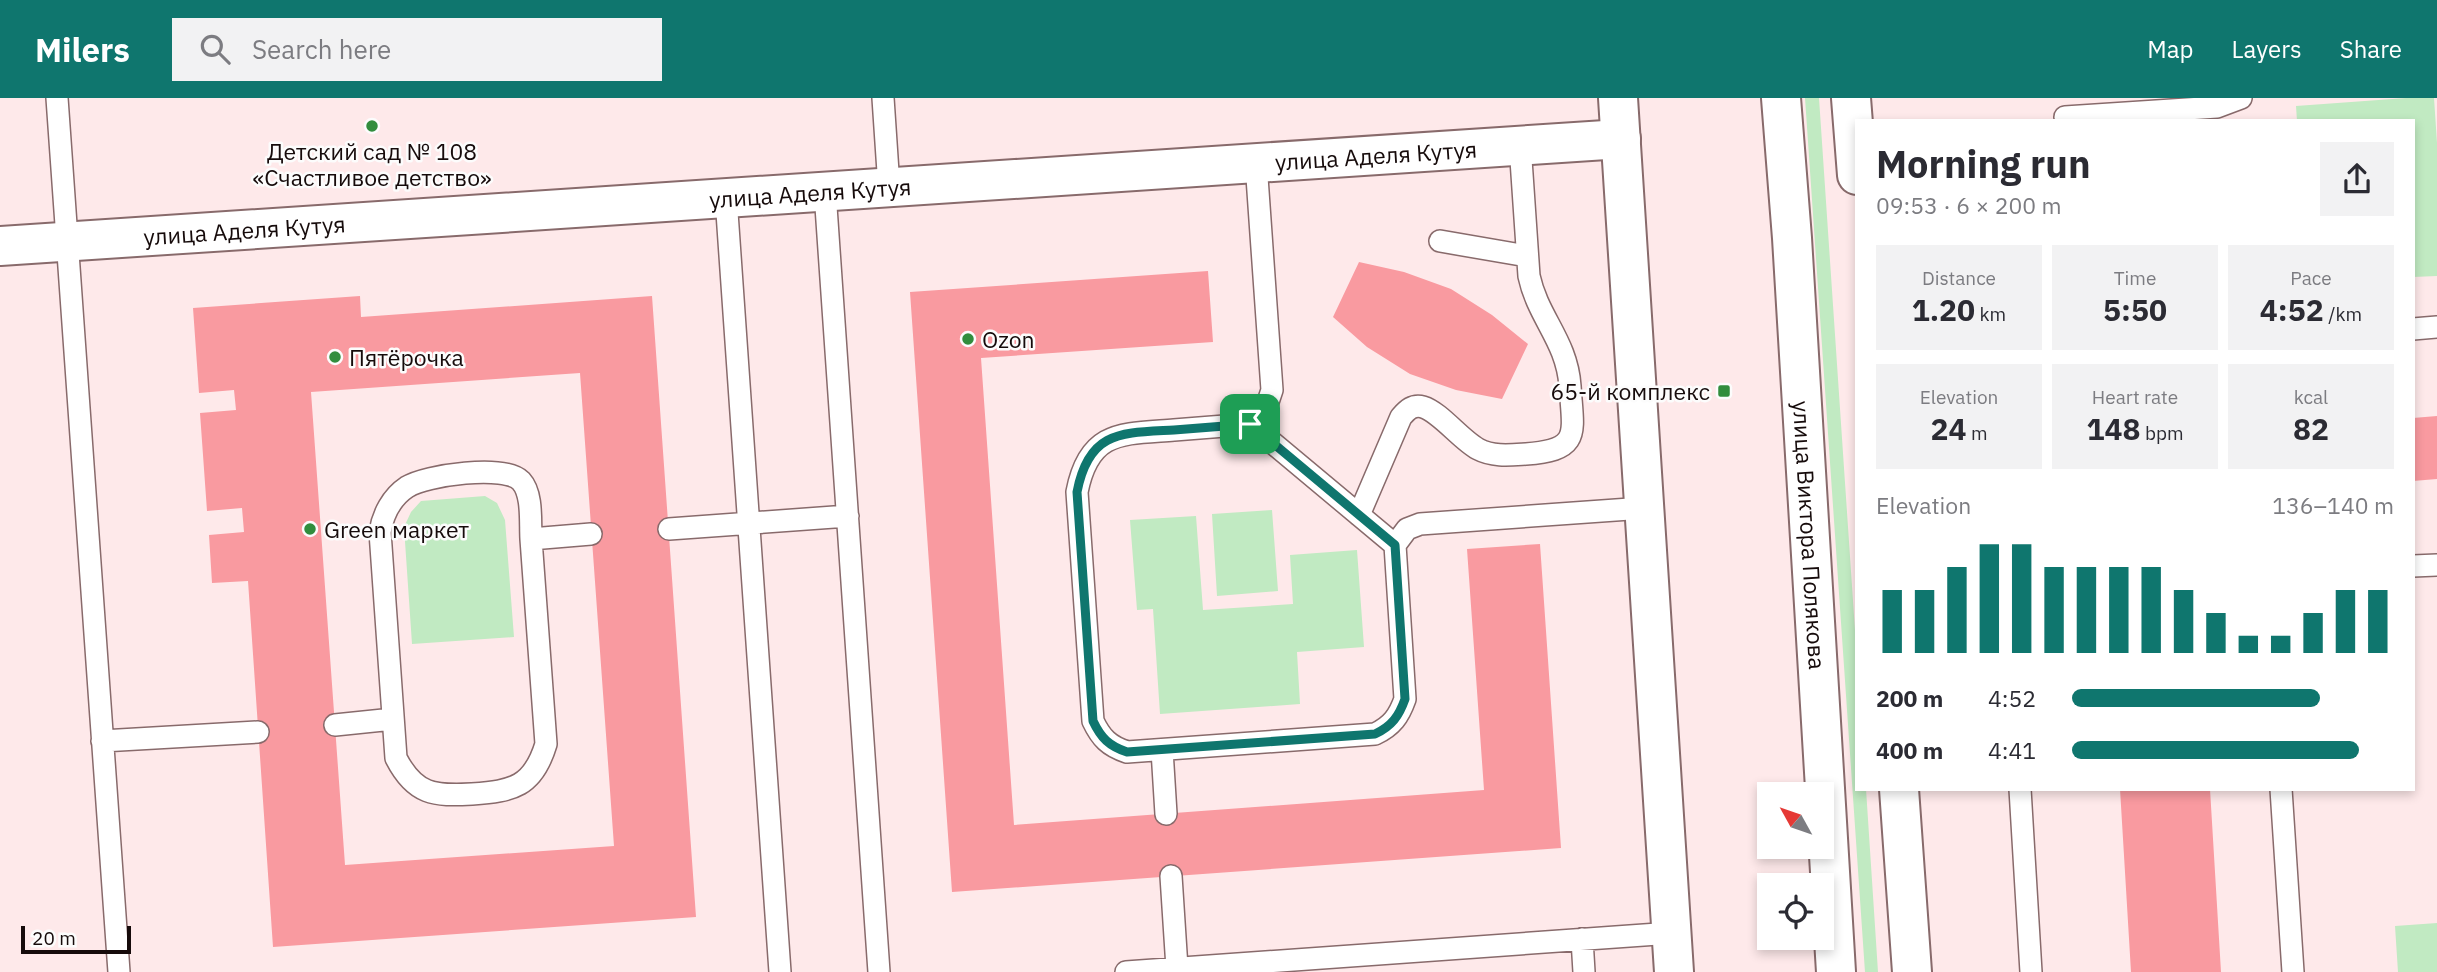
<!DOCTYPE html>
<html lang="en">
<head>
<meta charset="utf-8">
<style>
	body { margin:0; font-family:"IBM Plex Sans",sans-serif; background:#f2f2f3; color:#2b2b33; height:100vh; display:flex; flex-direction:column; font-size:26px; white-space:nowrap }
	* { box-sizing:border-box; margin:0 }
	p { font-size:23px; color:#7c7c81 }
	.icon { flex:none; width:38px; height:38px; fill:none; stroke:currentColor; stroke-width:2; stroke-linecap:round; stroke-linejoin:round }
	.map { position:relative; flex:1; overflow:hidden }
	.details { position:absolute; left:1855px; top:21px; width:560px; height:672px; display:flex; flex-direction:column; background:#fff; border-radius:0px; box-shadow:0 4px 10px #0003 }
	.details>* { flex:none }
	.needle { width:46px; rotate:310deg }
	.fabs { position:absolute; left:1757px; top:684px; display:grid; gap:14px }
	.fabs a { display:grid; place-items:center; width:77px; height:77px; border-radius:0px; background:#fff; box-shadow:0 4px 10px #0003; font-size:35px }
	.scale { position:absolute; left:21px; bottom:18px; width:110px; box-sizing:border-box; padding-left:7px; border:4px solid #160b0b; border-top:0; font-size:19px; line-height:24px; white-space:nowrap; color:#160b0b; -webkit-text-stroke:5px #fcfcfc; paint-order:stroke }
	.pin { position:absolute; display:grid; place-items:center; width:60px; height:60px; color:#fff; margin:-30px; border-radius:14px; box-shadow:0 4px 10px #0006 }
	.round { display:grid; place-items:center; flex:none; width:74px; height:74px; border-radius:0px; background:#f2f2f3 }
	.headline { display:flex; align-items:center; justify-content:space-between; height:119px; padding:0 21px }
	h1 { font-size:38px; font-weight:800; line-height:52px }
	.figures { display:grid; grid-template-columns:repeat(3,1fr); gap:10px; height:119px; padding:7px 21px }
	.figures div { display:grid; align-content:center; border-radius:0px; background:#f2f2f3; text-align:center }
	.figures b { font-size:30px; font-weight:800 }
	.figures small { font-size:19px; font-weight:400 }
	.figures p { font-size:19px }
	.chart { height:196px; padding:14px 21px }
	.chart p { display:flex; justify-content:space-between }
	.chart svg { width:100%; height:126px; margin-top:7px; stroke:#0f766e; stroke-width:6 }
	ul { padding:0 21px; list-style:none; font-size:23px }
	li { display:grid; grid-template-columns:112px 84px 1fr; align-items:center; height:52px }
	li i { height:18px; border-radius:9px; background:#0f766e }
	header { display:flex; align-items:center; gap:42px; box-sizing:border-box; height:98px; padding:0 35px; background:#0f766e; color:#fff }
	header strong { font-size:33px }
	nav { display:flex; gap:38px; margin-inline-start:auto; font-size:24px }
	.search { width:490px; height:63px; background:#f2f2f3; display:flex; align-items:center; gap:18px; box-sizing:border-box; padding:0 24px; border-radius:0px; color:#7c7c81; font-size:26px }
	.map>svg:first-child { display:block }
</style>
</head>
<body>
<header>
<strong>Milers</strong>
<div class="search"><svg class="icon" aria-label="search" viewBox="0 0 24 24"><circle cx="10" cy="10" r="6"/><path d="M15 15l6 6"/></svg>Search here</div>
<nav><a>Map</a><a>Layers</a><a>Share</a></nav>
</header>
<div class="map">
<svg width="2437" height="874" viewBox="0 0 2437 874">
	<rect width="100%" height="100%" fill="#fee9ea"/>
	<path fill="#c1eac2" d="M1805,0H1819L1857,562V691H1866L1878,874H1865Z
		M2406,0H2434L2437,45V178L2413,179V23H2297L2296,8Z
		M485,398L497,405L505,422L514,539L412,546L404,429L411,414L421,403Z
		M1272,412L1278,493L1217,498L1212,416Z
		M1196,418L1203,512L1293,506L1290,457L1357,452L1364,549L1297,554L1300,606L1160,616L1153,511L1137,512L1130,422Z
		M2437,825V874H2398L2395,828Z"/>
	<path fill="#f99aa0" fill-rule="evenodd" d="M1359,164L1404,174L1451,191L1492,217L1528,246L1502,301L1456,292L1410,276L1367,249L1333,219Z
		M1208,173L1213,244L981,260L1014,727L1484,692L1467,451L1540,446L1561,750L952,794L910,194Z
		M360,198L361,219L652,198L696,819L273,849L248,483L212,485L209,437L244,434L242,410L207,413L200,315L236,312L234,292L199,295L193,210ZM580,275L614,748L345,767L311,294Z
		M2437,318V381L2413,383V320Z
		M2120,691H2210L2221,874H2131Z"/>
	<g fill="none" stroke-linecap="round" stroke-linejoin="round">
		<g stroke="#886a6b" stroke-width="24">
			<path id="service" d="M57,0L119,874
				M883,0L889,89
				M2065,19L2217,9L2241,0
				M1256,65L1272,292L1265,313L1250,326C1225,328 1199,330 1174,332C1122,336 1089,332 1077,394L1093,623C1101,640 1109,648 1127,654L1375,636C1392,628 1399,618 1405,601L1395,447L1407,431L1420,426L1644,410
				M825,94L879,874
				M726,100L780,874
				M1440,143L1527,158
				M2413,231L2437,229
				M1250,326L1395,447
				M1359,417L1401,319C1407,312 1413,306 1423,309C1440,314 1461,342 1478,351C1493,359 1510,357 1526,356C1582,352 1573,335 1570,288C1567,243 1538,220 1529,178L1520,47
				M669,431L848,418
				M531,441L546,646C533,689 513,693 472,696C434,698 415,697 396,660L380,434C383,416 392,399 407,389C426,377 505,366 521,383C533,396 530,424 531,441L591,436
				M2413,468L2437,467
				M335,627L393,621
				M102,643L258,634
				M1162,652L1166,716
				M2020,691L2031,874
				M2281,691L2293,874
				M1171,778L1177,870
				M1582,841L1584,874
				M1126,874L1672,835"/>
		</g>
		<g stroke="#886a6b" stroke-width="42">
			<g id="minor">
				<path d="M1618,0L1674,874"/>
				<path id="s1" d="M0,148L1621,41"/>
			</g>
		</g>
		<g stroke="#886a6b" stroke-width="42">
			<g id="secondary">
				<path id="s2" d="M1781,0L1792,140L1836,874"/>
				<path d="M1851,0L1857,77"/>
				<path d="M1899,691L1912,874"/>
			</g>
		</g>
		<use href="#service" stroke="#fff" stroke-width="21"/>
		<use href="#minor" stroke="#fff" stroke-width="38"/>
		<use href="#secondary" stroke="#fff" stroke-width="38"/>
	</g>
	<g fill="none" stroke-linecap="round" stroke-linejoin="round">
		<g stroke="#fff" stroke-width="14">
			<path id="route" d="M1250,326L1395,447L1405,601C1399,618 1392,628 1375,636L1127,654C1109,648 1101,640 1093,623L1077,394C1089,332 1122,335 1174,332C1199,330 1225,328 1250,326Z"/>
		</g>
		<use href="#route" stroke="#0f766e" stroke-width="9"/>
	</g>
	<g fill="#328d3d" stroke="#fcfcfc" stroke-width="2.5">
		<circle cx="372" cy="28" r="7"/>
		<circle cx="968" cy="241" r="7"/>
		<circle cx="335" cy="259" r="7"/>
		<rect x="1717" y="286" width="14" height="14" rx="3.5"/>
		<circle cx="310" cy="431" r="7"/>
	</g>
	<g text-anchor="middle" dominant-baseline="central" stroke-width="5" stroke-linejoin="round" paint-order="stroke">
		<g font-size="23" fill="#160b0b" stroke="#fcfcfc" text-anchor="start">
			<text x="372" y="53" text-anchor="middle">Детский сад № 108<tspan x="372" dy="26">«Счастливое детство»</tspan></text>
			<text x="982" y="241">Ozon</text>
			<text x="349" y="259">Пятёрочка</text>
			<text x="1710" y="293" text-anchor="end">65-й комплекс</text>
			<text x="324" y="431">Green маркет</text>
		</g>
		<g font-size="23" fill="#160b0b" stroke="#fcfcfc">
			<text stroke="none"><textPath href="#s1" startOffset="1379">улица Аделя Кутуя</textPath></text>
			<text stroke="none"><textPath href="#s1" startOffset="812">улица Аделя Кутуя</textPath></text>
			<text stroke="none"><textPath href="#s1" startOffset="245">улица Аделя Кутуя</textPath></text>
			<text stroke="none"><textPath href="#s2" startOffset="438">улица Виктора Полякова</textPath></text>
		</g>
	</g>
</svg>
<div class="fabs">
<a><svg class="needle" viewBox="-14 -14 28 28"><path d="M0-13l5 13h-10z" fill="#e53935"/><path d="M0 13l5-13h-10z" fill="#7c7c81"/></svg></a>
<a><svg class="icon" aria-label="locate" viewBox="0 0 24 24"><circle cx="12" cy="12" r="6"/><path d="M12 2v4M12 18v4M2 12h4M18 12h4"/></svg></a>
</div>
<div class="scale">20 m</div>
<div class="pin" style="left:1250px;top:326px;background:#1e9e55"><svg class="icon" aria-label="arrive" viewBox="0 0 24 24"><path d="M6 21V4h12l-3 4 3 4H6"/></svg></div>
<section class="details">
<div class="headline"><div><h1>Morning run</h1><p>09:53 · 6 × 200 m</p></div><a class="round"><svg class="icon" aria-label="share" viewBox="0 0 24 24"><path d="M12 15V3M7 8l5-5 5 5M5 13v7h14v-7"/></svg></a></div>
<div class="figures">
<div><p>Distance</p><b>1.20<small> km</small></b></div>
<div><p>Time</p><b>5:50</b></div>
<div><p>Pace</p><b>4:52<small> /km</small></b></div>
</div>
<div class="figures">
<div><p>Elevation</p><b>24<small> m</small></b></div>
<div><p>Heart rate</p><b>148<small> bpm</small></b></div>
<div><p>kcal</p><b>82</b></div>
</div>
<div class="chart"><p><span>Elevation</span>136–140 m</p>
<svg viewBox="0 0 160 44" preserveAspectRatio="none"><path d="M5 44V22M15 44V22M25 44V14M35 44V6M45 44V6M55 44V14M65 44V14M75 44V14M85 44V14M95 44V22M105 44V30M115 44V38M125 44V38M135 44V30M145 44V22M155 44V22"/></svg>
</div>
<ul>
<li><b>200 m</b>4:52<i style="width:77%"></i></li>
<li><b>400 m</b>4:41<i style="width:89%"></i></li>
</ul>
</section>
</div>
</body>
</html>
